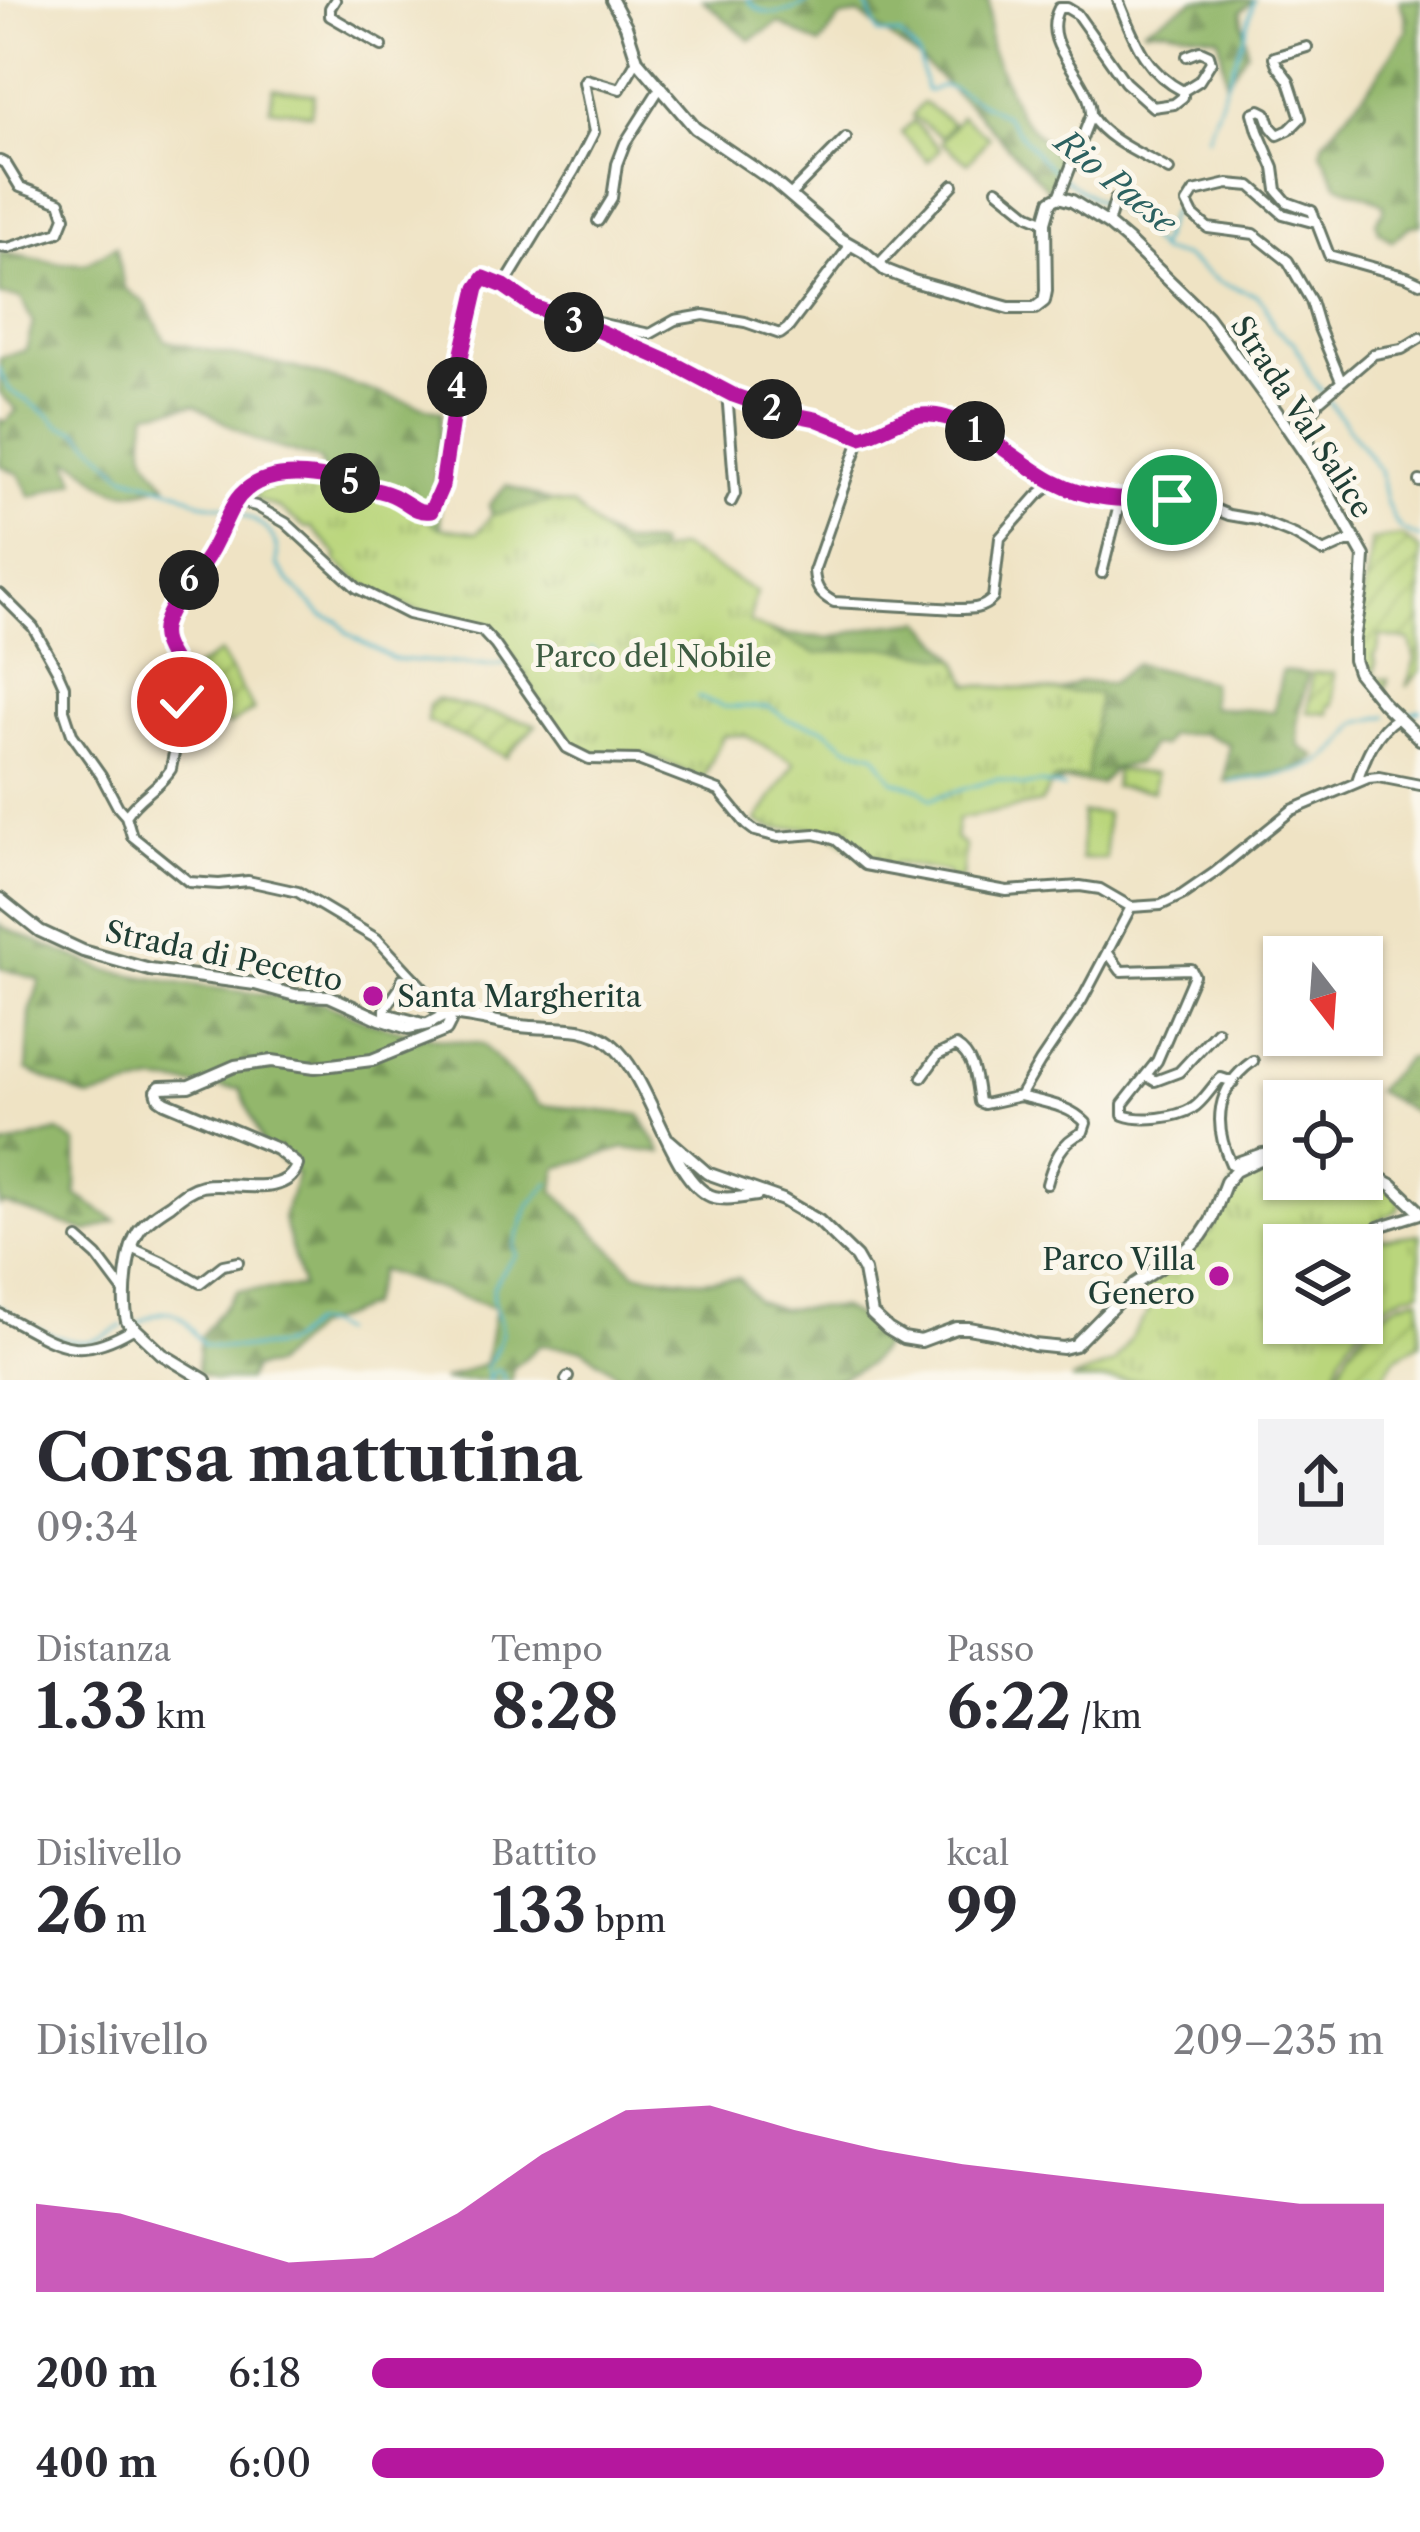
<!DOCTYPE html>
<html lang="it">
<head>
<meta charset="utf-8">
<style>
	body { margin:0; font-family:"Libre Caslon Text",serif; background:#f2f2f3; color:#2b2b33; height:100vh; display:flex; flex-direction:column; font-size:45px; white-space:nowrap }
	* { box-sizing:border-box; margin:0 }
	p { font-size:39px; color:#7c7c81 }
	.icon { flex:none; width:66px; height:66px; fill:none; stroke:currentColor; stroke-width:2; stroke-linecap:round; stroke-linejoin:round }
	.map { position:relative; height:1380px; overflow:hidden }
	.side { display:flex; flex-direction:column; background:#fff; flex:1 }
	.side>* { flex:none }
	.needle { width:78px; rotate:163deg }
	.buttons { position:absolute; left:1263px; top:936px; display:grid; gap:24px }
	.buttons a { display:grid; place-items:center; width:120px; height:120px; border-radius:0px; background:#fff; box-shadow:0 3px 9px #0004; font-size:60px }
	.pin { position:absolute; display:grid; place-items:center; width:102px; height:102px; color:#fff; margin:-51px; border:6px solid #fff; border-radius:50%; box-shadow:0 3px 12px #0007 }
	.km { position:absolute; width:60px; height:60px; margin:-30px; border-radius:50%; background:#222; color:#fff; font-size:33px; line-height:60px; text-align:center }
	.round { display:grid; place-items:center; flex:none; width:126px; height:126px; border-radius:0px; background:#f2f2f3 }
	.head { display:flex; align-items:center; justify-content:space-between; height:204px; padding:0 36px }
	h1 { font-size:66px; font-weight:700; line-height:90px }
	.metrics { display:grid; grid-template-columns:repeat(3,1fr); gap:18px; height:204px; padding:12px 36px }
	.metrics div { display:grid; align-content:center }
	.metrics b { font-size:60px; font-weight:700 }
	.metrics small { font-size:33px; font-weight:400 }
	.metrics p { font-size:33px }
	.chart { height:336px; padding:24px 36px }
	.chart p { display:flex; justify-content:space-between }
	.chart svg { width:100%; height:216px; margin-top:12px; fill:#b5179e; opacity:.7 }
	ul { padding:0 36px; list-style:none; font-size:39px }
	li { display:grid; grid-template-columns:192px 144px 1fr; align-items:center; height:90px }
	li i { height:30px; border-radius:15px; background:#b5179e }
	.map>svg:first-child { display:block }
</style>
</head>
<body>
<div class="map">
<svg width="1420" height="1380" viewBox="0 0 1420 1380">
	<defs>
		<pattern id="forest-firs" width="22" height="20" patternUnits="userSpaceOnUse" patternTransform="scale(3)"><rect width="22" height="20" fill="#93b76c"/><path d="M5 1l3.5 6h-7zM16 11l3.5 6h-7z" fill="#77965a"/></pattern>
		<pattern id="park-tufts" width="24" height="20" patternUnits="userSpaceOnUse" patternTransform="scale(3)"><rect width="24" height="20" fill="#bad67c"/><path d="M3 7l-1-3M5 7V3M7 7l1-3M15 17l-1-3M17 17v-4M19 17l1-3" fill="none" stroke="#97af66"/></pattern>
		<pattern id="garden-furrows" width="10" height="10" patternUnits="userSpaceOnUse" patternTransform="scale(3)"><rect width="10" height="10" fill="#bad67c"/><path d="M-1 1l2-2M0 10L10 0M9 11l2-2" fill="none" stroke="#97af66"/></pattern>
	</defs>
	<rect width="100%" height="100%" fill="#fbf7ec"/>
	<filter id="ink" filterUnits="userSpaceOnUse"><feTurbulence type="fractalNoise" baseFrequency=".00833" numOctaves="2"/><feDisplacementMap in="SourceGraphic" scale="24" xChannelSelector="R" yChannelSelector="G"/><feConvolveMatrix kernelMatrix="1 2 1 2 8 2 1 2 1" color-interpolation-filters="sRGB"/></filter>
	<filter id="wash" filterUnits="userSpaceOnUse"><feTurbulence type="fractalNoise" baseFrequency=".004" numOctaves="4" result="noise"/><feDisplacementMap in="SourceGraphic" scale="48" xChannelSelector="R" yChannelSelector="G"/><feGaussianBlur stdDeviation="2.7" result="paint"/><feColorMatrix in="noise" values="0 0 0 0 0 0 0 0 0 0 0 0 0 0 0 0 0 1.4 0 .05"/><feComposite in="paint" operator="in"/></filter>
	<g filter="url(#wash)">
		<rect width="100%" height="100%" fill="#efe3c4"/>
		<path fill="url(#forest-firs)" stroke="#597a50" stroke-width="3" d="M703,0H989L990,47L1019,114L1061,161L1048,190L977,113L918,58L859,14L840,18L820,45L779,23L750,40Z
			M1195,0H1254L1241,11L1247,51L1226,82L1219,37L1164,28L1143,29Z
			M1399,0H1420V225L1410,226L1392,241L1379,231L1376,221L1384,211V205C1369,193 1353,192 1337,184L1321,151L1324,141L1371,85L1407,30L1405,16Z
			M116,246L124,288L145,303L165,340C205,352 246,357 286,366C339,378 390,399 442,412L436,470L441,528L477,533L492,515L489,505L506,485L551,502L574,506L597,529L622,543L658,544L659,576L736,624L790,635L830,638L877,626L922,621L957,659L969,685L1060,691L1079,682L1110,684L1135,664L1211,682V707L1274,712L1282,671L1308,674L1297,722L1299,746L1316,757L1300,770L1225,781L1229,744L1203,733L1168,735L1162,746L1151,745L1137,764L1115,768L1100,784L1066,781L1029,794L852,779L528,633L427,614L377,593L368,559L333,512L320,460L257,441L195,405L148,412C139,449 143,456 166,484C147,489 128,497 109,487C93,479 86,464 68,460L76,481L31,497L19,474L0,465V420L5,422L17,410L0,393V358L26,350L33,323L21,298L0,295V252L57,263L85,264Z
			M0,924L4,928L105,970L183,984L322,1002L371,1023L440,1039L482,1044L540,1105L640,1115L662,1153L624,1148L557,1168L554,1191L635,1273L699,1281L739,1278L757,1301L780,1309L840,1307L865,1321L885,1344L867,1365L835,1380H625L583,1349L540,1345L512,1369V1380H442L486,1363L495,1308L380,1270L368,1306L313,1328L272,1366L253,1368L247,1380H215L197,1372L200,1337L237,1291L302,1287L283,1218L297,1175L263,1144L240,1089L154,1082L89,1098L27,1070L30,1013L40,980L0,968Z
			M1420,1057V1115L1376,1091L1406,1059Z
			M58,1131L76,1143V1195L116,1221L88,1232L4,1204L0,1206V1147Z"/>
		<path fill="url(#park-tufts)" stroke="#6c8a58" stroke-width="3" fill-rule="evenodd" d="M319,479L397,501L440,528L477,533L492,515L551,502L574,506L629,559L680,547L756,592L749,622L817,654L881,647L957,659L969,685L1099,694L1087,777L1053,780L1041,803L958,819L955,838L965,846L962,879L950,878L946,872L894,863L892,867L863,858L827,831L809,827L774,829L756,822L795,763L745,735L723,736L703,779C684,771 664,760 644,755C619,749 594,762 572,745C536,717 524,652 484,627C470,618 447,619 431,614C395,605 361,586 335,560L338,556L311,527L306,528L277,507L258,500L254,493L277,484Z
			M1284,1157V1179H1362V1174L1389,1188L1401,1200L1398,1210L1377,1222L1380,1239L1420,1234V1290C1389,1296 1358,1324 1343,1352C1338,1360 1336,1371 1333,1380H1071L1114,1363L1148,1312L1142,1285L1211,1232L1235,1178L1245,1170ZM1284,1245H1362V1323H1284Z"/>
		<path fill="url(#garden-furrows)" stroke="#6c8a58" stroke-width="3" d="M1402,536L1420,550V671L1406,687L1415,660L1410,641L1380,636L1378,650L1373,656L1376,663L1374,678L1388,679L1384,696C1337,650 1369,596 1371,540Z
			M220,653L254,710L228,726L194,668Z
			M1312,673H1334L1333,705H1329V714L1308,712Z
			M436,699L529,722L536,725L506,757L427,721L429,705Z
			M1420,1297V1344L1396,1357L1381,1380H1336C1349,1341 1377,1305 1420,1297Z"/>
		<path fill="#bad67c" stroke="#6c8a58" stroke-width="3" d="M273,88L314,94L311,114L270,108Z
			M923,102L952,123L942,137L912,116Z
			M961,116L989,137L968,163L941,142Z
			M913,121L940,149L928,161L901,133Z
			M1116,770L1155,774L1153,791L1114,787Z
			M1082,813H1106V859H1081Z"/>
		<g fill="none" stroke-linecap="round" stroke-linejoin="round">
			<path stroke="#4ab4c8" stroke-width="3" d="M748,0C764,21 792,13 811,0
				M862,0L869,10L878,34L900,35L919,56L926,90L929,91L941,86L953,88L1004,115L1040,158L1061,177L1108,208
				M1207,137L1245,33L1254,0
				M1116,212L1131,221L1161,252L1183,256L1219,282L1256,295L1265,304L1274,328L1295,343L1309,374L1380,471L1386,501L1394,520L1401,529L1420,538
				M1159,246L1169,216L1177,205
				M0,368L2,377L10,390L50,416L60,426L79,432L124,475L181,492L201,503L228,507
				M236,512C265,524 280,534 277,565L288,580L323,616L339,621L347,633L393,659L478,665H499L507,662
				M591,648L611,663
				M697,697L725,707H769L788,720L823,728L846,746L875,754L893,781L919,788L931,799L997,779L1023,786L1039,783L1064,788
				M1403,716L1420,710
				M1230,782C1267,776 1312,776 1340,747C1347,740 1352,731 1357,723L1387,716
				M0,1306C23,1321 69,1351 98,1339C106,1336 114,1330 123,1326
				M138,1323C175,1301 180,1314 203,1345C219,1349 273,1349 287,1343C295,1338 303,1329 311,1323L326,1325L339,1332
				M1369,1373L1379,1378
				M489,1377L486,1367C494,1357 504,1336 500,1323C497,1310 489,1300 494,1286C499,1274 509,1263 517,1255L514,1247L529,1205L550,1183
				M488,1380L496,1369L502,1373L504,1380"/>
		</g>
	</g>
	<g filter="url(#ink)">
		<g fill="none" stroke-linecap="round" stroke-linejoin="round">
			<g stroke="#687766" stroke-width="14">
				<path id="street" d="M335,0L330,8V16L382,46
					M1307,47L1274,57L1277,65L1289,81L1301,118L1289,130L1278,135L1271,127L1266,113L1260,110L1253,113L1258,131L1274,168L1277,190L1287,202L1312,211L1329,255L1407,277L1420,283
					M1183,91L1199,81L1211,62L1209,55L1200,51L1187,56
					M1092,117C1107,141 1144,155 1169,170
					M0,161L6,164L20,187L60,202L65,217L59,232L8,248L0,247
					M997,189L1029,215L1045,222
					M791,194L846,138
					M1059,197L1091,115C1092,77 1038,47 1059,8H1067L1077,14L1125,82L1153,107L1174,104L1183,97V91C1144,71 1134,39 1118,0
					M598,221L612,198L617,164L625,143L660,88
					M1316,223L1283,214L1251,186L1228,184L1194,192L1187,203L1193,215L1208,228L1254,234L1288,261L1311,301L1319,328L1341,381
					M1108,224L1115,200
					M878,265L953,185
					M504,286L574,171L594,132L584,82L586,79L620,89L637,60
					M574,322L674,364L733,395L781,413L816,419L861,437L814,571C815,587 820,595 834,602L957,609C972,609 983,609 993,598L1000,538L1037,496L1054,482L1091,496L1120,501L1185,499L1200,503L1229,515L1258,520L1295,535L1324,552L1346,542H1356
					M727,392L735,494L731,502
					M861,437C881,433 897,420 915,416C954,406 1022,461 1053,482
					M1310,460L1309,419L1319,401L1374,354L1402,349L1420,338
					M1420,481V482
					M236,501L256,506L286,523L357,588L408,614L482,631L495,645L567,748L589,759L638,760L719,791L747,825L755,831L778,837L815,834L827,837L836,840L865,865L1007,891L1080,886L1100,889L1131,907L1161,905L1182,895L1214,873L1292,810L1368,778L1379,777L1420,785
					M1102,573L1120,501
					M0,594L33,627L56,668L64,686V710L72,734L101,775L118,807L126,816L132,836L189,882L219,884L248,881L298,892L377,939L447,1014
					M1357,781C1365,757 1376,731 1397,718
					M126,816C138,797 159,788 171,769L186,689C183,670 167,657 163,639C156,612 202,567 215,544C226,525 231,503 247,489C277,463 357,481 390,494C405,500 413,514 431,511L442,486L462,353L480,280L488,278L534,306L561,318L579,319L650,334L675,320L704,315L745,322L780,334L788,328L850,246
					M1108,953L1121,971L1191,969L1194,975L1157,1061L1123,1104V1115C1141,1122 1176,1118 1193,1108C1204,1101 1211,1087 1221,1078L1233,1082
					M423,1023L385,1013V1009L401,986L402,979C419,988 426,1008 446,1013
					M1253,1061C1215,1088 1213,1125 1231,1164L1262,1153L1277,1152
					M1147,1076L1155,1081L1179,1072L1217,1031
					M922,1077L938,1055L956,1046C975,1057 976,1082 979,1102L984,1104L1020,1096L1040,1062L1082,1000L1131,907
					M1020,1096C1042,1102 1070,1105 1086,1123L1083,1132C1061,1142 1053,1161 1047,1184
					M1378,1227L1420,1214
					M78,1239L97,1256L124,1292
					M132,1248L165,1263L200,1283L223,1265L238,1262
					M0,1314C54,1341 72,1365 133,1329
					M566,1380L568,1377"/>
			</g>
			<g stroke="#687766" stroke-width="16">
				<path id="secondary" d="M612,0L626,26L637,60L695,128L773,181L841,239L864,252L885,270L913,281L1009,308H1035L1044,301L1046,291L1045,222L1051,201L1059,197L1072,201L1108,224L1127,240L1207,317L1276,411L1310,461L1364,556L1362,589L1354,639V660L1358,672L1383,703L1420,739
					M0,899L40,931L83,951L150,970L255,984L295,995L329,996L380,1019L408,1028L428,1024L447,1014
					M447,1014C472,1015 496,1023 520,1026C551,1030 584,1023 610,1043C650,1075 671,1180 711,1196C724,1201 744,1197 757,1195
					M669,1140L707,1173L783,1200L819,1221L856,1257L864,1271L872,1314L888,1329L903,1338L921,1341L956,1328H968L997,1333L1034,1345L1063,1348L1075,1345L1135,1284L1186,1250L1201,1236L1211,1221L1226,1182L1235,1171L1258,1160L1284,1153
					M1362,1169L1392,1185L1420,1212
					M205,1380L162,1354L127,1321C122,1299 126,1248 140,1229C148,1219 159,1212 170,1205C180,1197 189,1189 202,1186C230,1180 286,1200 297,1165L277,1149L165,1102L159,1098L157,1091L160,1087L189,1086L235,1066L272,1061L315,1067L372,1060L446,1030L450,1022L447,1014"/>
			</g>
			<use href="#street" stroke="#fff" stroke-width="8"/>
			<use href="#secondary" stroke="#fff" stroke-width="10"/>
		</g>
	</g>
	<g fill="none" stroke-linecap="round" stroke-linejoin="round" filter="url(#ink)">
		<g stroke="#fff" stroke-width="24">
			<path id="route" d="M182,702C191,667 155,652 164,624C172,600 190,583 204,562C217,544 223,523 234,504C261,459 331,477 372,489C381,491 390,493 398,498C411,505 416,513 431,511L442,486L462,353L477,288L484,278L504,286L534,307L595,329L674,364L733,395L781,412L816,419L861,437C882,432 901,416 922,415C966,411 1017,463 1054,482C1091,502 1131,500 1172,500"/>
		</g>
		<use href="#route" stroke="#b5179e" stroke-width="15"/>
	</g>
	<g fill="#b5179e" stroke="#fbf7ec" stroke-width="4.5">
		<circle cx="373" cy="996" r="12"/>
		<circle cx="1219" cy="1276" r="12"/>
	</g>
	<g text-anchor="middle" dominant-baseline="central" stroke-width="10" stroke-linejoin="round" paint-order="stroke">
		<g font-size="30" fill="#1f3d34" stroke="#fbf7ec">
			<text transform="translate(1302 417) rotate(57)">Strada Val Salice</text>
			<text transform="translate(224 956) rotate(12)">Strada di Pecetto</text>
		</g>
		<g font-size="30" fill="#3e5c42" stroke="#fbf7ec">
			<text x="653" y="656">Parco del Nobile</text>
		</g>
		<g font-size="30" fill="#1f3d34" stroke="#fbf7ec" text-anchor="start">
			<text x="397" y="996">Santa Margherita</text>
			<text x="1195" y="1259" text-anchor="end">Parco Villa<tspan x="1195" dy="34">Genero</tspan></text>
		</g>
		<g font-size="33" font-style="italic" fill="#2c6160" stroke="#fbf7ec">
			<text transform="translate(1116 182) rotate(39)">Rio Paese</text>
		</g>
	</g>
</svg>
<div class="buttons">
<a><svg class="needle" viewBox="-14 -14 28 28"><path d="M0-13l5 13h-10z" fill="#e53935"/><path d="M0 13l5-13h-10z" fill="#7c7c81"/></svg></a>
<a><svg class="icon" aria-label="locate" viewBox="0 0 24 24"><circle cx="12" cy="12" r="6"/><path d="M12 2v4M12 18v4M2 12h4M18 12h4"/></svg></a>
<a><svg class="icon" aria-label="layers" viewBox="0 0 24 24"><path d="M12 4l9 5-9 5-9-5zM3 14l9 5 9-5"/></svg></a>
</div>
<div class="pin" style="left:1172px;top:500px;background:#1e9e55"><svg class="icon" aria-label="arrive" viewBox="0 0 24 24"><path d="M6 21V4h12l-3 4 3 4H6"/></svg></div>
<div class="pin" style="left:182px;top:702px;background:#d93025"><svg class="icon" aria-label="check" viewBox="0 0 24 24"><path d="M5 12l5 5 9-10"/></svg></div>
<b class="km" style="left:975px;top:431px">1</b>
<b class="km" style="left:772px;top:409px">2</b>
<b class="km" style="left:574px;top:322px">3</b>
<b class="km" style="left:457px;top:387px">4</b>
<b class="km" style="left:350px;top:483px">5</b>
<b class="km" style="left:189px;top:580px">6</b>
</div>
<section class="side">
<div class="head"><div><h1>Corsa mattutina</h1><p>09:34</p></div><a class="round"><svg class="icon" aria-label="share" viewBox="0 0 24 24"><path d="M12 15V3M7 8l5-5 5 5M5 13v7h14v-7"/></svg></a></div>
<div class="metrics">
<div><p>Distanza</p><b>1.33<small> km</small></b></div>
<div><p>Tempo</p><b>8:28</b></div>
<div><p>Passo</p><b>6:22<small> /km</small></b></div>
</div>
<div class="metrics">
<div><p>Dislivello</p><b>26<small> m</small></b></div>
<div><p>Battito</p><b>133<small> bpm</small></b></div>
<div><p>kcal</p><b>99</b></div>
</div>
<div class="chart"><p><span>Dislivello</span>209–235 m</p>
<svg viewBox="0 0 160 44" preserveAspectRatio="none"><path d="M0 44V26L10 28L20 33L30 38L40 37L50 28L60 16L70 7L80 6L90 11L100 15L110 18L120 20L130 22L140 24L150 26L160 26V44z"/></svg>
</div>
<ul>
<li><b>200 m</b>6:18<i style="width:82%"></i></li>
<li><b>400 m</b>6:00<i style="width:100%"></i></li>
</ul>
</section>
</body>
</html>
